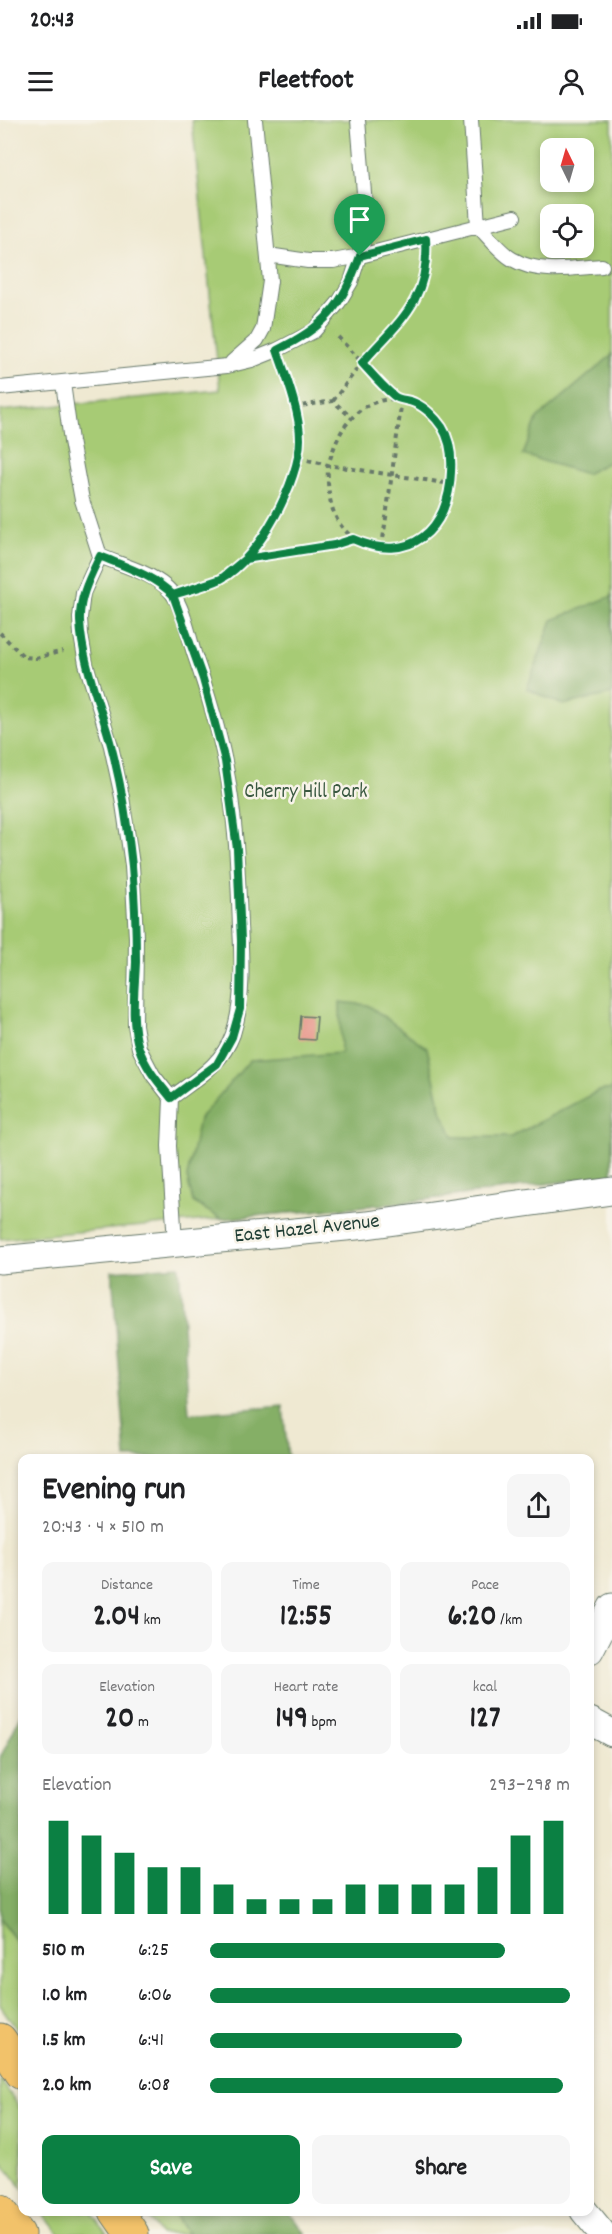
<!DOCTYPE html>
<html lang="en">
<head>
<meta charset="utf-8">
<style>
	body { margin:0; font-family:Dekko,sans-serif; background:#f6f6f6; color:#202124; height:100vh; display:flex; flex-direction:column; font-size:22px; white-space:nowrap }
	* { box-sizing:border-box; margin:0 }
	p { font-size:20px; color:#757577 }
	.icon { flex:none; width:33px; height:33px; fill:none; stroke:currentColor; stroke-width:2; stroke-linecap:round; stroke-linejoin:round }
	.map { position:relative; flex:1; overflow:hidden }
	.drawer { position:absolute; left:18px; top:1334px; width:576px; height:762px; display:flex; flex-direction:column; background:#fff; border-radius:12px; box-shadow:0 3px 9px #0003 }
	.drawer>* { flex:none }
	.needle { width:39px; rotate:355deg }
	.fabs { position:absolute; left:540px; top:18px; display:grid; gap:12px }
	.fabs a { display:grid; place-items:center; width:54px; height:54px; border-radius:12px; background:#fff; box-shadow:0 3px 9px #0003; font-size:30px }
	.pin { position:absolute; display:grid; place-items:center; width:51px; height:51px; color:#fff; margin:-62px -26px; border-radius:50% 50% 50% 0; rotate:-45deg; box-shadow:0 0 6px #0007 }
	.pin .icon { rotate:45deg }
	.round { display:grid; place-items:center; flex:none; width:63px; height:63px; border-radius:12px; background:#f6f6f6 }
	.summary { display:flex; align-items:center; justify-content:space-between; height:102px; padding:0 24px }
	h1 { font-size:33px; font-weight:700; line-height:45px }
	.stats { display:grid; grid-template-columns:repeat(3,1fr); gap:9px; height:102px; padding:6px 24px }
	.stats div { display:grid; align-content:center; border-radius:12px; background:#f6f6f6; text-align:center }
	.stats b { font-size:30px; font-weight:700 }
	.stats small { font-size:16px; font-weight:400 }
	.stats p { font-size:16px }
	.chart { height:168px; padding:12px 24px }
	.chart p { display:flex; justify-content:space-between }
	.chart svg { width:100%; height:108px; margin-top:6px; stroke:#0b8043; stroke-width:6 }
	.button { display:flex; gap:12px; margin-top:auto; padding:12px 24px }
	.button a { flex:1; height:69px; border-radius:12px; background:#0b8043; color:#fff; font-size:24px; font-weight:700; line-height:69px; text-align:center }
	.button a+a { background:#f6f6f6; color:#202124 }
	ul { padding:0 24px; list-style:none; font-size:20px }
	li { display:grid; grid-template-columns:96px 72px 1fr; align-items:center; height:45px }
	li i { height:15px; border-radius:8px; background:#0b8043 }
	.status { display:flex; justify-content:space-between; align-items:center; height:42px; padding:0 30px; background:#fff; direction:ltr }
	.status svg { height:16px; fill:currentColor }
	header { display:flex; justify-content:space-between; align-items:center; height:78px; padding:0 24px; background:#fff; font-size:27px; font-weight:700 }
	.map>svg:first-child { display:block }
</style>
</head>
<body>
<div class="status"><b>20:43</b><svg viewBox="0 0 49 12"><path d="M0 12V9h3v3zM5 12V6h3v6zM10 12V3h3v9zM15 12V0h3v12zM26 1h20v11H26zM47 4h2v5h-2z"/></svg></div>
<header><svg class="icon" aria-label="menu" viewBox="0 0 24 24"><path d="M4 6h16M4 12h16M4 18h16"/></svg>Fleetfoot<svg class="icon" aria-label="person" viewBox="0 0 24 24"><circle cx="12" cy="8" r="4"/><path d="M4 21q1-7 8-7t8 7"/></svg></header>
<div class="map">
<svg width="612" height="2114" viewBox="0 0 612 2114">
	<rect width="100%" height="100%" fill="#f7f3e8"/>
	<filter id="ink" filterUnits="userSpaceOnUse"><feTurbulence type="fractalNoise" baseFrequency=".0167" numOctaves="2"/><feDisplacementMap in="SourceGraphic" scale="12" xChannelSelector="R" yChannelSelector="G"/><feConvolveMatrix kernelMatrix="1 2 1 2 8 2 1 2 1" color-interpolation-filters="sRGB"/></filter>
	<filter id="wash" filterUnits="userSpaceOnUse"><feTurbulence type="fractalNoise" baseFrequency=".008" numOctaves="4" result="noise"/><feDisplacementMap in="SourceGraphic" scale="24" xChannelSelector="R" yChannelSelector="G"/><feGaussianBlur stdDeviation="1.35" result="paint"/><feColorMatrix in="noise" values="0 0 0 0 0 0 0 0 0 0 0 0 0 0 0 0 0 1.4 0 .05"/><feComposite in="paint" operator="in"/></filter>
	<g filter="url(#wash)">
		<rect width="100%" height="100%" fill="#efe9d2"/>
		<path fill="#a7cb75" stroke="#638454" stroke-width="1.5" fill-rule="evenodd" d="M192,0H612V1055L399,1083L0,1119V291L220,270ZM550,28H584V62H550ZM550,94H584V128H550Z
			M0,1799L22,1829V1917L0,1885Z
			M0,1959L22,1991V2068L0,2039Z
			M41,2091H91L107,2114H59Z
			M144,2091H173L187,2114H160Z"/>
		<path fill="#85af66" stroke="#52764d" stroke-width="1.5" d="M612,235V340L586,354L523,335L537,299Z
			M612,476V574L563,585L527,569L552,500Z
			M340,882L368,885L427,928L442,993L454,1017H511L598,971L612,969V1055L399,1083L221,1099L193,1082L187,1057L199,999L250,940L341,933Z
			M179,1146L189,1294L283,1286L288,1338H126L112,1151Z
			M22,1593V1829L0,1799V1638Z
			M173,2091H288L306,2114H187Z"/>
		<g id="blocks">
			<path fill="#e7968a" d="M301,896L317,897L315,920L299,919Z"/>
		</g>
	</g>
	<g filter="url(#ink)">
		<use href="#blocks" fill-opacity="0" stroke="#68796b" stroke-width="1.5"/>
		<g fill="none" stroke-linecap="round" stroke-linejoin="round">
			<g stroke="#68796b" stroke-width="16">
				<path id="service" d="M471,0L478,106C488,116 500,132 512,139C539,155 573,148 602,146
					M268,135L308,141H333L360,136L514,97
					M232,242L257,220L263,209L270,161L255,0
					M63,263L71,321L82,380L100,436L83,473L80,498L81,515L86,544L111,626L122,677L132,745L136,817L135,905L139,928L153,955L171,978C196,959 222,945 233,914C244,880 242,841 240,806C238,751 236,696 225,642C218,606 206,568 194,533C189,516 183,487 172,473C155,453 123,446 100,436
					M0,268L227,246L252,240L277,230L314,211L339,182L351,162L367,109L358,0
					M171,978L169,1026L175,1123"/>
			</g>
			<g stroke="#68796b" stroke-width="29">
				<path id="minor" d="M0,1140L367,1105L612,1071
					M590,1530L612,1487
					M590,1601L612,1613
					M584,2091L603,2114"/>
			</g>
			<g stroke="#68796b" stroke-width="35">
				<path id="motorway" d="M0,1920L22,1953
					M0,2091L18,2114
					M116,2091L132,2114"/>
			</g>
			<path stroke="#68796b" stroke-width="4" stroke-dasharray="4.5 4.5" stroke-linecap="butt" d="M338,217L395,277
				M333,281C343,268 352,255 362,243C390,209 422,190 426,142
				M294,287L333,281L351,297
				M299,338L328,345C334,328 338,313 350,300C376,269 421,273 442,308C451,321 452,337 451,352C450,381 444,397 423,417C413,426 398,428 385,427C337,424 326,387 328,345L451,364
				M382,427L402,279
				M246,439L334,425L353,419
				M193,468C203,465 215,463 223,458C258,435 302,359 300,317C299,296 291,270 284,250
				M0,513L24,537L36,538L63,531"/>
			<use href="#service" stroke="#fff" stroke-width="14"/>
			<use href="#minor" stroke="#fff" stroke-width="27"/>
			<use href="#motorway" stroke="#f2c26a" stroke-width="33"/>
		</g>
	</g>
	<g fill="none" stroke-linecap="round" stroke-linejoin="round" filter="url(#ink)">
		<g stroke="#fff" stroke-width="12">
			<path id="route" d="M360,136C342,187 325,207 277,230C286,256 300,292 300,319C300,360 259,439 221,459C207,466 189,470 173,475C153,455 126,447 100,436C90,457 79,477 80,501C82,543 100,584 111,625C121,664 128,706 132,746C135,778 136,810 136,842C135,869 130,902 139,928C145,947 159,963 171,978L217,944L232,917L240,889L241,821L237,729L225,641L203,559L173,475L221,459L245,439L334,425L353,419C410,445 449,410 451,352C452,337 451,321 442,307C436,298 425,287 415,283C408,279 400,281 394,276C382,266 372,254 362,243C399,201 430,181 426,119L360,136"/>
		</g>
		<use href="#route" stroke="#0b8043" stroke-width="8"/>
	</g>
	<g text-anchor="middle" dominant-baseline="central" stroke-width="5" stroke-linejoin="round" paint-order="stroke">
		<g font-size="21" fill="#3a5941" stroke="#f7f3e8">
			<text x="306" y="673">Cherry Hill Park</text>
		</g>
		<g font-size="21" fill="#1f3d34" stroke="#f7f3e8">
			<text transform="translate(307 1110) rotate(-6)">East Hazel Avenue</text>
		</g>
	</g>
</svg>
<div class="fabs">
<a><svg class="needle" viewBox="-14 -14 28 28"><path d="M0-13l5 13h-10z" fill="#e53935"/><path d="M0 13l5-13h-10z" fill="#757577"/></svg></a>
<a><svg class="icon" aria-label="locate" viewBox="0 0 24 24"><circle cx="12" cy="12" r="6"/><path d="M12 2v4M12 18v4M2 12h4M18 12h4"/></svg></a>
</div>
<div class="pin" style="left:360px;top:136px;background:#1e9e55"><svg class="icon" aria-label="arrive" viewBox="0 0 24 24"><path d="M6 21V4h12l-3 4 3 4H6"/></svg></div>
<section class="drawer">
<div class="summary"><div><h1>Evening run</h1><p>20:43 · 4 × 510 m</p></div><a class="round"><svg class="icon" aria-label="share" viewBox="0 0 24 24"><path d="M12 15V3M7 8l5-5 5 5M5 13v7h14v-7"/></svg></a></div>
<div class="stats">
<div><p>Distance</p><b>2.04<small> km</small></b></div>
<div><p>Time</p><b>12:55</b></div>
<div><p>Pace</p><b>6:20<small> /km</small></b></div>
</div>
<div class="stats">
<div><p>Elevation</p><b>20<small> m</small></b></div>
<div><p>Heart rate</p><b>149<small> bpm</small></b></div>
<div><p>kcal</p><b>127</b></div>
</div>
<div class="chart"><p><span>Elevation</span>293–298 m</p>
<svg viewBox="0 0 160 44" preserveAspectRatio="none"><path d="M5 44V6M15 44V12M25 44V19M35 44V25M45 44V25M55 44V32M65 44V38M75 44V38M85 44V38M95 44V32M105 44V32M115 44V32M125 44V32M135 44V25M145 44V12M155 44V6"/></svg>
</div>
<ul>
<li><b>510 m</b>6:25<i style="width:82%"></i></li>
<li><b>1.0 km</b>6:06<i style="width:100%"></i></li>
<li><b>1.5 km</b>6:41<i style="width:70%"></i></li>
<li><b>2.0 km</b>6:08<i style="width:98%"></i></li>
</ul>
<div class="button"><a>Save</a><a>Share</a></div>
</section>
</div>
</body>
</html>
